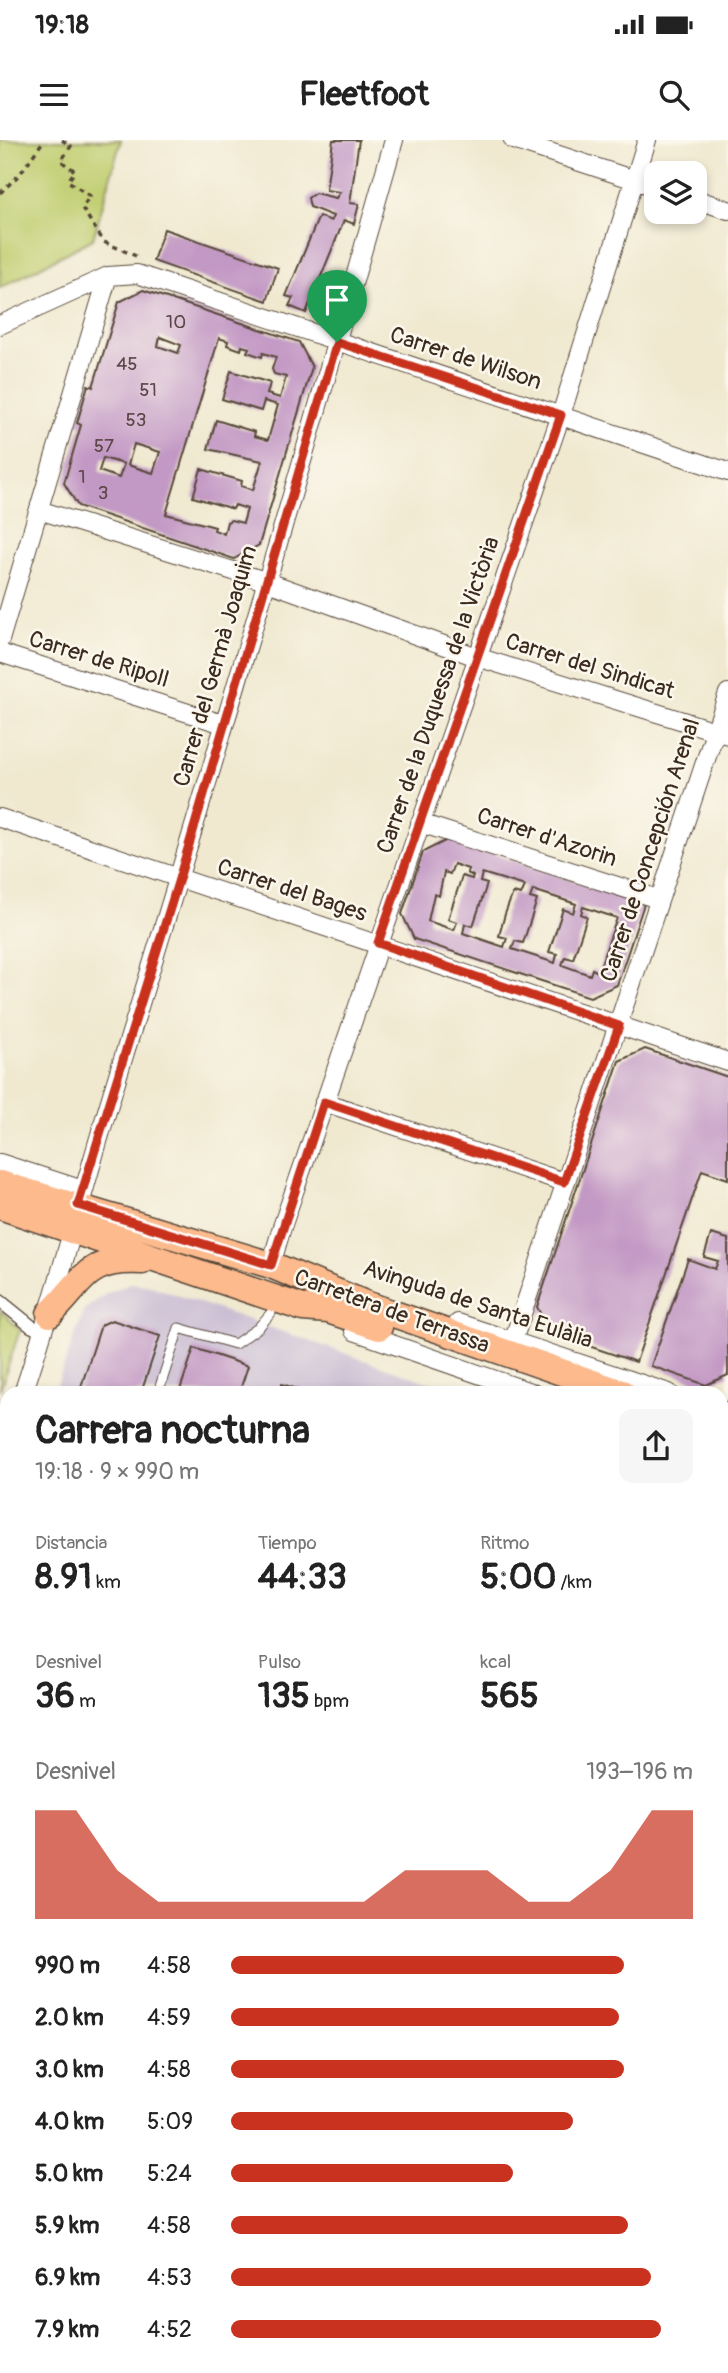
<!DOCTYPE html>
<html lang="es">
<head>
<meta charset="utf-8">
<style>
	body { margin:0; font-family:Pangolin,sans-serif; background:#f6f6f6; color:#222; height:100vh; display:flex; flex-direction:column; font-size:26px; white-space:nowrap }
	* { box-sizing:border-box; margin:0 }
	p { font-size:23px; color:#767676 }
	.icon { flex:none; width:38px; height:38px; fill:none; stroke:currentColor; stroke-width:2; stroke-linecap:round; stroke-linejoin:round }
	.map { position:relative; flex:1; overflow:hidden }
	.drawer { position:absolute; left:0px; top:1246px; width:728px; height:987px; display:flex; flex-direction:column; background:#fff; border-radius:21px 21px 0 0; box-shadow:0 4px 10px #0003 }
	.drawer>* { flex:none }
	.tools { position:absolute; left:644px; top:21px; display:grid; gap:14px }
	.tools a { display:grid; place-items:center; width:63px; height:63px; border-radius:14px; background:#fff; box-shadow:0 4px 10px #0003; font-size:35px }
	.pin { position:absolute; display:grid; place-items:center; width:60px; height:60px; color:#fff; margin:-72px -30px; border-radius:50% 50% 50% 0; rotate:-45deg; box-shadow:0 0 7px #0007 }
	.pin .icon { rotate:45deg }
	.round { display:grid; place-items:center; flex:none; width:74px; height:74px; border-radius:14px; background:#f6f6f6 }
	.headline { display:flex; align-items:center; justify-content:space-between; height:119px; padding:0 35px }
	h1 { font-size:38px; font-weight:700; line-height:52px }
	.metrics { display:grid; grid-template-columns:repeat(3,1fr); gap:10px; height:119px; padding:7px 35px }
	.metrics div { display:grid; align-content:center }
	.metrics b { font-size:35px; font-weight:700 }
	.metrics small { font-size:19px; font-weight:400 }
	.metrics p { font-size:19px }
	.chart { height:196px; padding:14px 35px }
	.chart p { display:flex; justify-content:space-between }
	.chart svg { width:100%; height:126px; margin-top:7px; fill:#c8321e; opacity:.7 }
	ul { padding:0 35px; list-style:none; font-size:23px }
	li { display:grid; grid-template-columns:112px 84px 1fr; align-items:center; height:52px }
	li i { height:18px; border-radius:9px; background:#c8321e }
	.status { display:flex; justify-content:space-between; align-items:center; height:49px; padding:0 35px; background:#fff; direction:ltr }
	.status svg { height:19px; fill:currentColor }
	header { display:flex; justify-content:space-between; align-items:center; height:91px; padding:0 35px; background:#fff; font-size:32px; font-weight:700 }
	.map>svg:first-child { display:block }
</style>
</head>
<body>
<div class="status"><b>19:18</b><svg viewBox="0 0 49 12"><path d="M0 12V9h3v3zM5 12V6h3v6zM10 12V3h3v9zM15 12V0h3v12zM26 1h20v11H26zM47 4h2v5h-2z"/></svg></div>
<header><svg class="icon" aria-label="menu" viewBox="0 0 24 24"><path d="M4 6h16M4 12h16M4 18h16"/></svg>Fleetfoot<svg class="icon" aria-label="search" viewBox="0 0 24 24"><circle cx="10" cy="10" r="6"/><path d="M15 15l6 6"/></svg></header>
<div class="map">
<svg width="728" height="2233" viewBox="0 0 728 2233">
	<rect width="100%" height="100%" fill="#fbf7ec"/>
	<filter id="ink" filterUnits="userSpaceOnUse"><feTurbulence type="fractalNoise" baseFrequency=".0143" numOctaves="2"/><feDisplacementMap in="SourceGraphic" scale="14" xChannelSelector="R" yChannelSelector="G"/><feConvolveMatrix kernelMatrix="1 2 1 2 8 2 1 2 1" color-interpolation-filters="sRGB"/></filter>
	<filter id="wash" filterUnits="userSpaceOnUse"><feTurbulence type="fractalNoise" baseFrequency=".00686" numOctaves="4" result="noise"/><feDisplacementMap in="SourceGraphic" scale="28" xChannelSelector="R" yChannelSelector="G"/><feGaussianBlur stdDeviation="1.57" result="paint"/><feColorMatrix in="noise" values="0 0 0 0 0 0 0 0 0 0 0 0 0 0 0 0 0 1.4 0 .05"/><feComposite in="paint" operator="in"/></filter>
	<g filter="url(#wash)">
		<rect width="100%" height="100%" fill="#f0e9d0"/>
		<path fill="#ccbfd4" d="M130,1143L148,1145L459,1253H54L84,1170L106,1154Z
			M721,1342L728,1344V2233H0V1418L7,1397V2226H721Z"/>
		<path fill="#c0cd6e" stroke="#7e7c46" stroke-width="2" d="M0,0H121L93,99L0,148Z
			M0,1170L20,1190L0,1250Z"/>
		<g id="blocks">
			<path fill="#c298c4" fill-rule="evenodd" d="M333,0H359L350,63L359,64L354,84L344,80L306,173L289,166L293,158L286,156L319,76L331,81L333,76L310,67L308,58L315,53L336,58L340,52L326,50Z
				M164,89L278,128L267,161L153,121Z
				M143,150L299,202L312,227L259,405L234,419L78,366L64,343L81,285L77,283L88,245L93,247L119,162ZM160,197L181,205L178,213L158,206ZM219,198L228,201L227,205L241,210L242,206L249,208L247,212L262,217L263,213L276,217L272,229L274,234L286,237L280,258L267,254L270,243L231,231L222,259L261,271L264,261L278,265L268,300L254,296L255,292L216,280L208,309L262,321L253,350L241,346L242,341L201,329L193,357L233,369L235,365L247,369L243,383L231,380L227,382L224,394L214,390L215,387L166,374ZM134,304L160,312L153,333L128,325ZM103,318L124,324L119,338L99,331Z
				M449,699L644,764L617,845L590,857L414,799L402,774L423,712ZM454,724L468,729L467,733L473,736L472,739L462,736L448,779L457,782L454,790L428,781L434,754L439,756L444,732L450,734ZM482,733L525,746L521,755L513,753L505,774L499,796L507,798L504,807L463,793L465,784L473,786L487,744L480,742ZM533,750L576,764L573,773L563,769L549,812L557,814L555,823L512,809L515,801L523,803L537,760L530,758ZM583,767L617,778L598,832L592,829L590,835L562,825L565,817L573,819L587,777L581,774Z
				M645,909L728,937V1039L702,1030L636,1222L550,1193L537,1167L619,921Z
				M711,1094L728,1099V1235L706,1245L651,1226L688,1119L715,1129L718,1121L704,1117Z
				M112,1180L160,1196L141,1253H79L101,1185Z
				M194,1208L248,1226L239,1253H179Z
				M282,1244L306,1252V1253H279Z
				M721,1375L728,1377V1445L721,1443Z
				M721,1485L728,1487V1658L721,1656Z
				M0,1599L7,1601V1799L1,1819Z
				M0,2090L7,2093V2163L0,2160Z
				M0,2178L7,2181V2226H172L170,2233H0Z
				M203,2226H396L393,2233H223Z
				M421,2226H576L596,2232L419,2233Z"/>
		</g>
	</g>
	<g filter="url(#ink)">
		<use href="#blocks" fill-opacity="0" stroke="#564739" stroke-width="2"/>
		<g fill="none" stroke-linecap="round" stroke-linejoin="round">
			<g stroke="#564739" stroke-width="11">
				<path id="service" d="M158,1253L179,1188L235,1204L258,1188L271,1173
					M721,1362L728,1329"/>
			</g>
			<g stroke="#564739" stroke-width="15">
				<path id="pedestrian" d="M0,1161L31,1186L44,1192"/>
			</g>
			<g stroke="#564739" stroke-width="20">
				<path id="minor" d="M513,0L656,47
					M695,59L728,70
					M0,185L108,136L137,134L728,332
					M39,370L265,441L477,517L728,595
					M0,500L108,136
					M0,513L223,584
					M0,678L728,922
					M420,683L658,759
					M324,962L564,1042
					M0,1023L83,1050
					M281,1128L271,1125L282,1087L561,275L647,0
					M458,1183L669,1253
					M354,1191L533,1253
					M513,1201L728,553
					M23,1253C57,1154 82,1052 113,951C211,636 304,318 394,0
					M721,1270L728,1273
					M721,1315L728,1318
					M0,1323L7,1301
					M0,1532L7,1534
					M0,1571L7,1574
					M0,1960L7,1962
					M721,2059L728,2038
					M721,2141L728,2110
					M721,2165L728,2178
					M721,2217L728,2204
					M657,2226L658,2233
					M670,2226L690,2232L710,2226"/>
			</g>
			<g stroke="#564739" stroke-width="29">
				<path id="primary" d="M0,1044L271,1125L365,1164L622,1253
					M0,1066L303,1168L328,1170L379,1187
					M50,1174C85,1140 85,1118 142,1121
					M721,1301L728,1303"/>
			</g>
			<path stroke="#564739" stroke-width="3.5" stroke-dasharray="5 5" stroke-linecap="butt" d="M62,0L71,6L61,21L75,31L68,41L90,56L82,68L104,102L136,116
				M0,53L20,34L44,0
				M721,2016L728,1995
				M632,2226V2233"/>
			<use href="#service" stroke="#fff" stroke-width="9"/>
			<use href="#pedestrian" stroke="#fff" stroke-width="12"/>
			<use href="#minor" stroke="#fff" stroke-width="18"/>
			<use href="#primary" stroke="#fcba8d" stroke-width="26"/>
		</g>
	</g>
	<g fill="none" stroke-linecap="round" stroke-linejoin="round" filter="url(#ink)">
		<g stroke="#fff" stroke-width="14">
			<path id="route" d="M337,202L561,275L378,803L619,886L564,1042L324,962L271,1125L78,1065L179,739Z"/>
		</g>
		<use href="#route" stroke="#c8321e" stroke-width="9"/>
	</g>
	<g text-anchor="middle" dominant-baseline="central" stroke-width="5" stroke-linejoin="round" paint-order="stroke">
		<g font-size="19" fill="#5d4648">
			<text x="176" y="182">10</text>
			<text x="127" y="224">45</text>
			<text x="148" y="250">51</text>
			<text x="136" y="280">53</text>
			<text x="104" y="306">57</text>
			<text x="82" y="337">1</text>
			<text x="103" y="353">3</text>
		</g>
		<g font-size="23" fill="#3b2a1e" stroke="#fbf7ec">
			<text transform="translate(466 218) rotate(18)">Carrer de Wilson</text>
			<text transform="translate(99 519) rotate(17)">Carrer de Ripoll</text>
			<text transform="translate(215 526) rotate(-74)">Carrer del Germà Joaquim</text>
			<text transform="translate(590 526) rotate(17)">Carrer del Sindicat</text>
			<text transform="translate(438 555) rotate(-71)">Carrer de la Duquessa de la Victòria</text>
			<text transform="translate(547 697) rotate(18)">Carrer d'Azorin</text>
			<text transform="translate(650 710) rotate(-72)">Carrer de Concepción Arenal</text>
			<text transform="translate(292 750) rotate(18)">Carrer del Bages</text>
			<text transform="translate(478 1164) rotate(18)">Avinguda de Santa Eulàlia</text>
			<text transform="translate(392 1171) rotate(20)">Carretera de Terrassa</text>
		</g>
	</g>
</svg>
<div class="tools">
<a><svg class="icon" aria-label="layers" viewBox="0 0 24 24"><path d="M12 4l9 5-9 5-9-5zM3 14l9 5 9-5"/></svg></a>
</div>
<div class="pin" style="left:337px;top:202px;background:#1e9e55"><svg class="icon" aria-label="arrive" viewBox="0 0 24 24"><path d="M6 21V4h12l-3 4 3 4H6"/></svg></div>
<section class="drawer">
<div class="headline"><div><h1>Carrera nocturna</h1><p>19:18 · 9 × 990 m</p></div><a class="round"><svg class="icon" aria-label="share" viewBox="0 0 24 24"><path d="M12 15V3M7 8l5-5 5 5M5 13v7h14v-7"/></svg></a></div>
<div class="metrics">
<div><p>Distancia</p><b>8.91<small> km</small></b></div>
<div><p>Tiempo</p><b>44:33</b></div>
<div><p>Ritmo</p><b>5:00<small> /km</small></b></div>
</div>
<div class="metrics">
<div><p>Desnivel</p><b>36<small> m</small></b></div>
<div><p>Pulso</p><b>135<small> bpm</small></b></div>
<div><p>kcal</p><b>565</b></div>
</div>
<div class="chart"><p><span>Desnivel</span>193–196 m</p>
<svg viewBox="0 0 160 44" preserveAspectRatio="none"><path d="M0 44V6L10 6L20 27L30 38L40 38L50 38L60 38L70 38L80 38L90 27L100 27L110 27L120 38L130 38L140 27L150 6L160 6V44z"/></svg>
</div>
<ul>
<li><b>990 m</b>4:58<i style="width:85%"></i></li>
<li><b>2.0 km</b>4:59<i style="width:84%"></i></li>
<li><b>3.0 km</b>4:58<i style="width:85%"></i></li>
<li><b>4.0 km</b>5:09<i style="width:74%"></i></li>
<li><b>5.0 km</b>5:24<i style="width:61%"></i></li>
<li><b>5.9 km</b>4:58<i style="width:86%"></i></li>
<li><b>6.9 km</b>4:53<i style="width:91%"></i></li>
<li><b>7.9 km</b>4:52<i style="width:93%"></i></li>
</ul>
</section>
</div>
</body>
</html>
